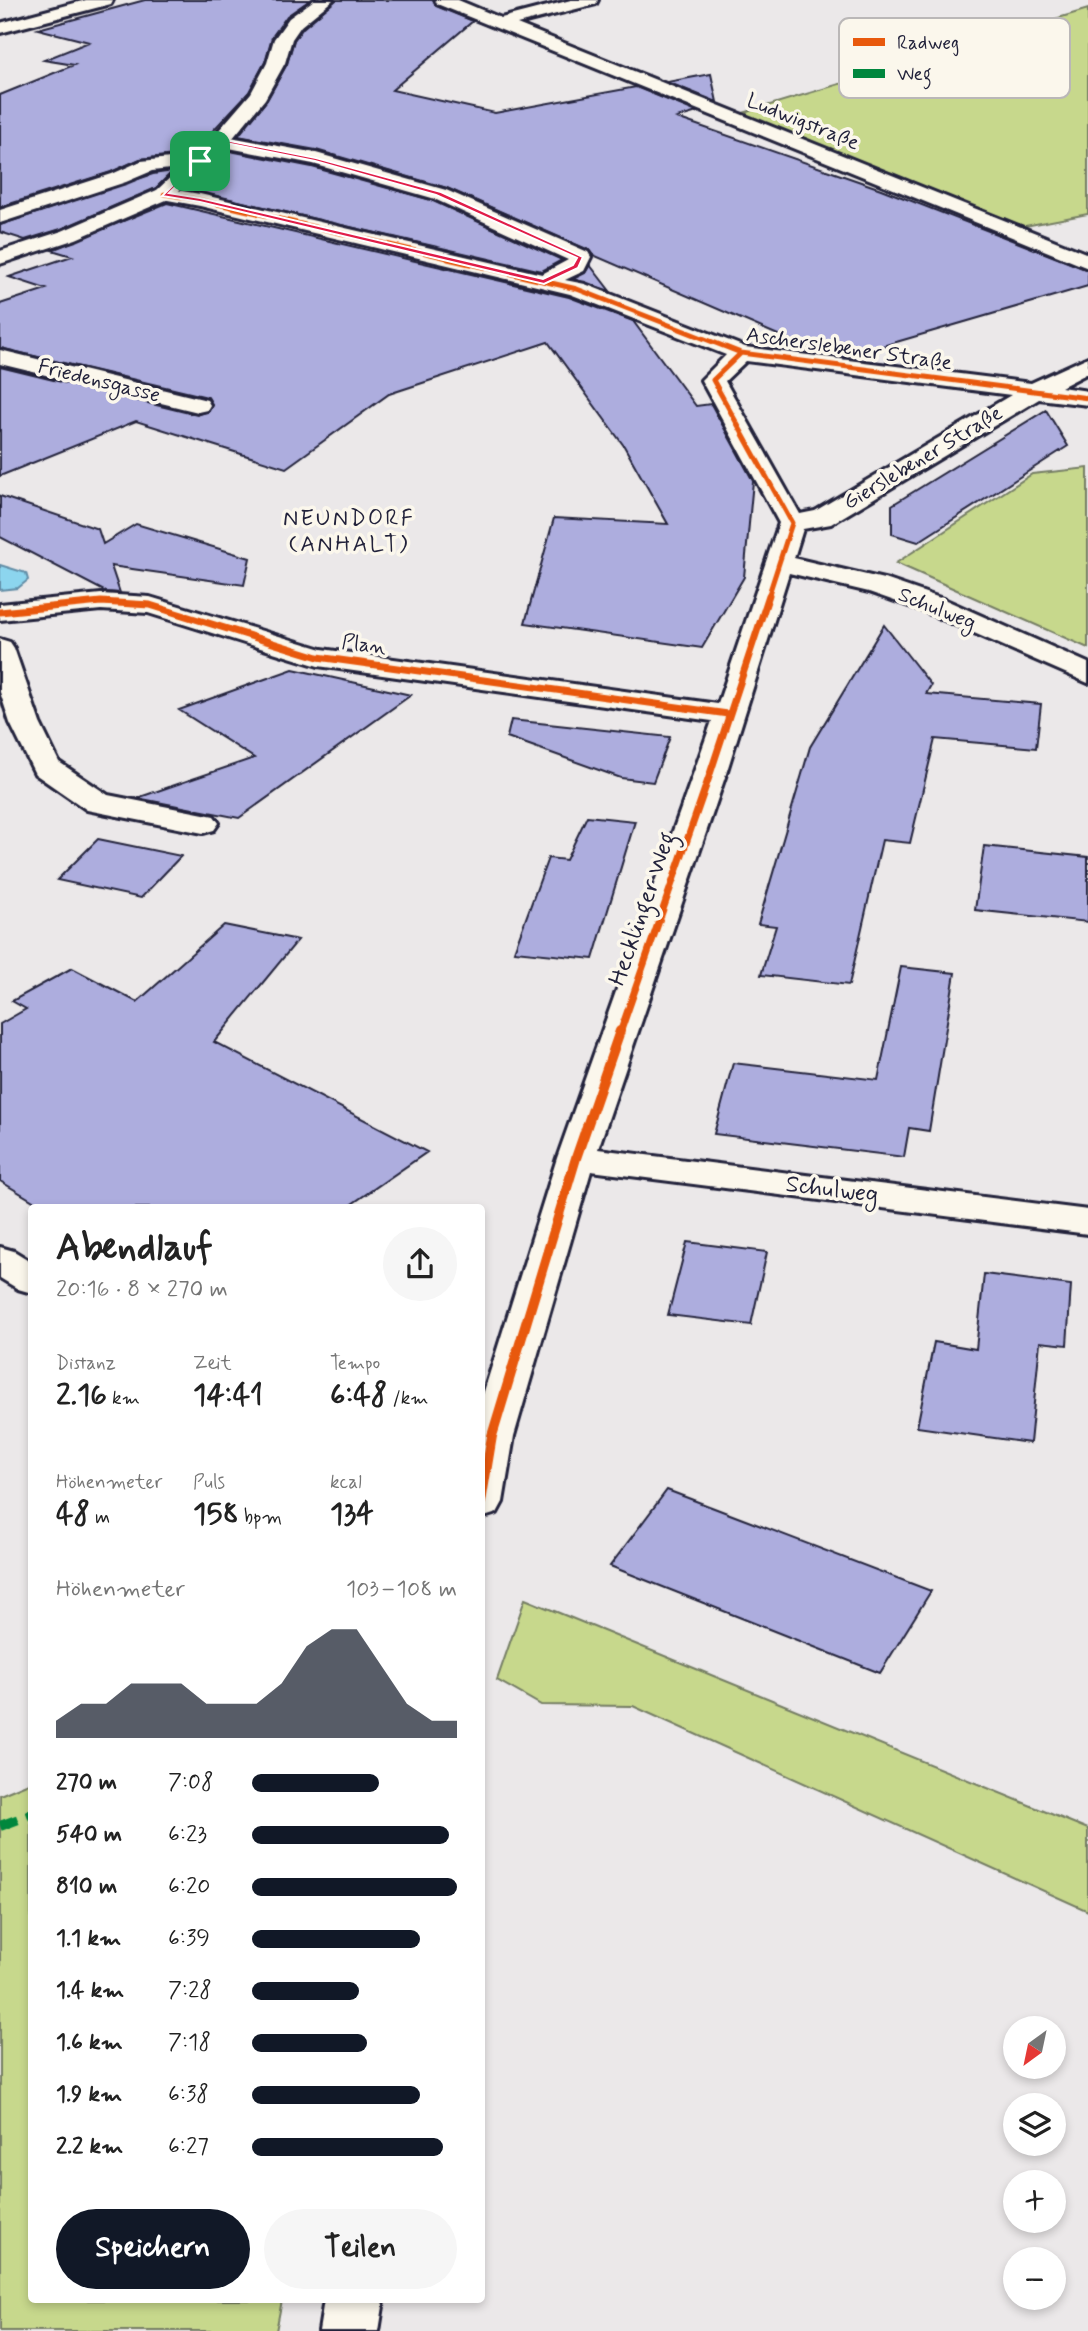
<!DOCTYPE html>
<html lang="de">
<head>
<meta charset="utf-8">
<style>
	body { margin:0; font-family:Mynerve,sans-serif; background:#f6f6f6; color:#222; height:100vh; display:flex; flex-direction:column; font-size:26px; white-space:nowrap }
	* { box-sizing:border-box; margin:0 }
	p { font-size:23px; color:#767676 }
	.icon { flex:none; width:38px; height:38px; fill:none; stroke:currentColor; stroke-width:2; stroke-linecap:round; stroke-linejoin:round }
	.map { position:relative; flex:1; overflow:hidden }
	.sheet { position:absolute; left:28px; top:1204px; width:457px; height:1099px; display:flex; flex-direction:column; background:#fff; border-radius:7px; box-shadow:0 4px 10px #0003 }
	.sheet>* { flex:none }
	.needle { width:46px; rotate:213deg }
	.tools { position:absolute; left:1003px; top:2016px; display:grid; gap:14px }
	.tools a { display:grid; place-items:center; width:63px; height:63px; border-radius:50%; background:#fff; box-shadow:0 4px 10px #0003; font-size:35px }
	.pin { position:absolute; display:grid; place-items:center; width:60px; height:60px; color:#fff; margin:-30px; border-radius:14px; box-shadow:0 4px 10px #0006 }
	.round { display:grid; place-items:center; flex:none; width:74px; height:74px; border-radius:37px; background:#f6f6f6 }
	.summary { display:flex; align-items:center; justify-content:space-between; height:119px; padding:0 28px }
	h1 { font-size:38px; font-weight:800; line-height:52px }
	.stats { display:grid; grid-template-columns:repeat(3,1fr); gap:10px; height:119px; padding:7px 28px }
	.stats div { display:grid; align-content:center }
	.stats b { font-size:30px; font-weight:800 }
	.stats small { font-size:19px; font-weight:400 }
	.stats p { font-size:19px }
	.chart { height:196px; padding:14px 28px }
	.chart p { display:flex; justify-content:space-between }
	.chart svg { width:100%; height:126px; margin-top:7px; fill:#111827; opacity:.7 }
	.button { display:flex; gap:14px; margin-top:auto; padding:14px 28px }
	.button a { flex:1; height:80px; border-radius:42px; background:#111827; color:#fff; font-size:28px; font-weight:800; line-height:80px; text-align:center }
	.button a+a { background:#f6f6f6; color:#222 }
	ul { padding:0 28px; list-style:none; font-size:23px }
	li { display:grid; grid-template-columns:112px 84px 1fr; align-items:center; height:52px }
	li i { height:18px; border-radius:9px; background:#111827 }
	.map>svg:first-child { display:block }
</style>
</head>
<body>
<div class="map">
<svg width="1088" height="2331" viewBox="0 0 1088 2331">
	<rect width="100%" height="100%" fill="#ebe8e9"/>
	<filter id="ink" filterUnits="userSpaceOnUse"><feTurbulence type="fractalNoise" baseFrequency=".0143" numOctaves="2"/><feDisplacementMap in="SourceGraphic" scale="14" xChannelSelector="R" yChannelSelector="G"/><feConvolveMatrix kernelMatrix="1 2 1 2 8 2 1 2 1" color-interpolation-filters="sRGB"/></filter>
	<g filter="url(#ink)">
		<path fill="#c7d88c" stroke="#747d64" stroke-width="2" d="M1088,9V214L1020,227L740,114Z
			M1088,468V648L896,563L1032,474Z
			M525,1599L1088,1829V1911L633,1706L541,1705L497,1680Z
			M31,1782L32,2300H282L276,2331H0V1795Z"/>
		<path fill="#8cd5ee" stroke="#628da6" stroke-width="2" d="M0,565L26,573L28,580L18,588L0,590Z"/>
		<path fill="#adadde" stroke="#22223b" stroke-width="2" d="M145,0H310L287,16L272,37L265,62L249,92L192,153L140,159L111,172L0,207V95L74,65L44,60L89,42L38,29Z
			M336,0H433L436,6L473,21L392,90L495,113L636,87L697,112L677,118L881,189L1088,270V286L845,357L822,354L593,255L589,250L447,188L316,150L238,136L267,100L287,64L294,40L303,28Z
			M711,74L717,102L667,82Z
			M225,150L312,167L431,200L562,260L542,271L185,189Z
			M173,171L156,188L61,229L25,240L0,232V225L153,174Z
			M167,203L569,297L633,321L696,406L711,404L753,481L744,577L702,648L525,623L554,518L668,524L624,446L548,342L389,394L286,468L136,421L0,476V367L197,415L209,411L212,404L208,397L0,348V304L46,289L9,277L72,256L52,250Z
			M590,265L610,291L573,279L585,273Z
			M1046,410L1068,446L918,542L892,534V505Z
			M0,496L98,529L103,544L136,524L250,558L244,585L111,566L120,593L106,592L0,537Z
			M884,625L931,685L926,694L1041,704L1036,748L935,739L910,843L882,840L849,985L761,975L776,926L758,924L810,747Z
			M293,669L411,695L239,818L137,798L254,758L179,710Z
			M511,720L670,737L653,782L621,778L507,737Z
			M587,816L635,821L593,959L514,951L548,858L566,860Z
			M98,839L181,856L141,898L57,880Z
			M984,846L1088,857V922L975,910Z
			M224,925L298,940L214,1042L427,1152L346,1208H45L0,1181V1024L26,1009L12,1001L72,968L137,1002Z
			M901,967L955,973L929,1131L909,1128L904,1157L714,1134L733,1063L878,1080Z
			M687,1242L767,1252L751,1325L668,1315Z
			M984,1274L1071,1285L1067,1345L1040,1342L1030,1443L917,1427L934,1342L976,1349Z
			M667,1490L931,1591L880,1673L610,1566Z"/>
		<g fill="none" stroke-linecap="round" stroke-linejoin="round">
			<g stroke="#22223b" stroke-width="6">
				<path id="minor" d="M86,0H113L111,4L0,33V23Z
					M435,0H458L501,18L571,0H598L596,4L517,24L1088,254V268L437,4Z
					M220,135L316,153L446,190L588,252L591,257L584,271L565,280L585,284L745,347L1031,383L1088,357V373L1061,387L1088,391V405L1039,399L831,524L803,529L794,558L888,580L946,600L1088,663V683L926,612L869,592L789,573L725,777L598,1149L1088,1210V1234L591,1171L514,1436L503,1502L497,1513L481,1518V1401L557,1158L712,721L318,666L148,613L101,610L0,620V604L101,594L150,597L322,649L718,704L779,523L701,380L726,355L570,294L200,206L157,198L154,194L157,190L164,188L200,194L542,274L568,260L432,198L313,164L213,145L210,141L213,137ZM746,361L1011,395L815,511L800,514L725,381Z
					M200,155L210,161L207,165L152,171L126,182L0,223V210L112,174L141,161Z
					M0,350L207,400L210,405L207,410L198,412L0,364Z
					M0,639L10,642L14,648L40,723L59,762L108,795L214,816L219,823L214,830L203,833L87,810L35,774L10,723L0,692Z
					M0,1247L14,1251L32,1262V1293L18,1289L0,1278Z
					M324,2300H384L379,2331H319Z"/>
			</g>
			<g stroke="#22223b" stroke-width="6">
				<path id="major" d="M314,0H333L301,26L292,39L285,63L265,99L227,145L171,198L76,239L0,264V251L62,231L157,190L213,137L251,93L267,63L274,39L289,18Z"/>
			</g>
			<use href="#minor" fill="#fbf7ec" fill-rule="evenodd"/>
			<use href="#major" fill="#fbf7ec" fill-rule="evenodd"/>
			<path stroke="#00873e" stroke-width="10" stroke-dasharray="19 10" stroke-linecap="butt" d="M0,1826L32,1814"/>
			<g stroke="#fbf7ec" stroke-width="6">
				<path id="cycleway-far3" d="M164,194L200,200L455,260"/>
			</g>
			<g stroke="#fbf7ec" stroke-width="8">
				<path id="cycleway-far2" d="M448,259L577,289L741,353L1088,398
					M741,353L713,380L792,523L768,597"/>
			</g>
			<g stroke="#fbf7ec" stroke-width="10">
				<path id="cycleway-far1" d="M0,612L101,602L150,605L318,657L728,714
					M620,1033L709,777L769,595"/>
			</g>
			<g stroke="#fbf7ec" stroke-width="14">
				<path id="cycleway" d="M481,1502L492,1436L576,1158L620,1031"/>
			</g>
			<use href="#cycleway-far3" stroke="#e8590c" stroke-width="4.5"/>
			<use href="#cycleway-far2" stroke="#e8590c" stroke-width="5"/>
			<use href="#cycleway-far1" stroke="#e8590c" stroke-width="7"/>
			<use href="#cycleway" stroke="#e8590c" stroke-width="10"/>
		</g>
	</g>
	<path fill="#e11d48" stroke="#fff" stroke-width="2" fill-rule="evenodd" d="M220,139L316,158L441,192L583,257L578,268L544,284L200,202L162,196ZM221,142L315,161L436,195L577,258L573,265L543,279L200,198L169,193Z"/>
	<g text-anchor="middle" dominant-baseline="central" stroke-width="7" stroke-linejoin="round" paint-order="stroke">
		<g font-size="21" fill="#22223b" stroke="#fbf7ec">
			<text transform="translate(803 122) rotate(22)">Ludwigstraße</text>
			<text transform="translate(849 349) rotate(8)">Ascherslebener Straße</text>
			<text transform="translate(99 381) rotate(14)">Friedensgasse</text>
			<text transform="translate(923 458) rotate(-31)">Gierslebener Straße</text>
			<text transform="translate(937 609) rotate(22)">Schulweg</text>
			<text transform="translate(364 645) rotate(8)">Plan</text>
		</g>
		<g font-size="23" letter-spacing="2" fill="#22223b" stroke="#fbf7ec">
			<text x="349" y="519">NEUNDORF<tspan x="349" dy="26">(ANHALT)</tspan></text>
		</g>
		<g font-size="24" fill="#22223b" stroke="#fbf7ec">
			<text transform="translate(643 909) rotate(-71)">Hecklinger Weg</text>
			<text transform="translate(832 1190) rotate(7)">Schulweg</text>
		</g>
	</g>
	<rect x="839" y="18" width="231" height="80" rx="10" fill="#fbf7ec" stroke="#bab7b7" stroke-width="2"/>
	<rect x="853" y="38" width="32" height="8" fill="#e8590c"/>
	<rect x="853" y="69" width="32" height="9" fill="#00873e"/>
	<g font-size="19" fill="#22223b">
		<text x="897" y="49">Radweg</text>
		<text x="897" y="80">Weg</text>
	</g>
</svg>
<div class="tools">
<a><svg class="needle" viewBox="-14 -14 28 28"><path d="M0-13l5 13h-10z" fill="#e53935"/><path d="M0 13l5-13h-10z" fill="#767676"/></svg></a>
<a><svg class="icon" aria-label="layers" viewBox="0 0 24 24"><path d="M12 4l9 5-9 5-9-5zM3 14l9 5 9-5"/></svg></a>
<a>+</a>
<a>−</a>
</div>
<div class="pin" style="left:200px;top:161px;background:#1e9e55"><svg class="icon" aria-label="arrive" viewBox="0 0 24 24"><path d="M6 21V4h12l-3 4 3 4H6"/></svg></div>
<section class="sheet">
<div class="summary"><div><h1>Abendlauf</h1><p>20:16 · 8 × 270 m</p></div><a class="round"><svg class="icon" aria-label="share" viewBox="0 0 24 24"><path d="M12 15V3M7 8l5-5 5 5M5 13v7h14v-7"/></svg></a></div>
<div class="stats">
<div><p>Distanz</p><b>2.16<small> km</small></b></div>
<div><p>Zeit</p><b>14:41</b></div>
<div><p>Tempo</p><b>6:48<small> /km</small></b></div>
</div>
<div class="stats">
<div><p>Höhenmeter</p><b>48<small> m</small></b></div>
<div><p>Puls</p><b>158<small> bpm</small></b></div>
<div><p>kcal</p><b>134</b></div>
</div>
<div class="chart"><p><span>Höhenmeter</span>103–108 m</p>
<svg viewBox="0 0 160 44" preserveAspectRatio="none"><path d="M0 44V38L10 32L20 32L30 25L40 25L50 25L60 32L70 32L80 32L90 25L100 12L110 6L120 6L130 19L140 32L150 38L160 38V44z"/></svg>
</div>
<ul>
<li><b>270 m</b>7:08<i style="width:62%"></i></li>
<li><b>540 m</b>6:23<i style="width:96%"></i></li>
<li><b>810 m</b>6:20<i style="width:100%"></i></li>
<li><b>1.1 km</b>6:39<i style="width:82%"></i></li>
<li><b>1.4 km</b>7:28<i style="width:52%"></i></li>
<li><b>1.6 km</b>7:18<i style="width:56%"></i></li>
<li><b>1.9 km</b>6:38<i style="width:82%"></i></li>
<li><b>2.2 km</b>6:27<i style="width:93%"></i></li>
</ul>
<div class="button"><a>Speichern</a><a>Teilen</a></div>
</section>
</div>
</body>
</html>
